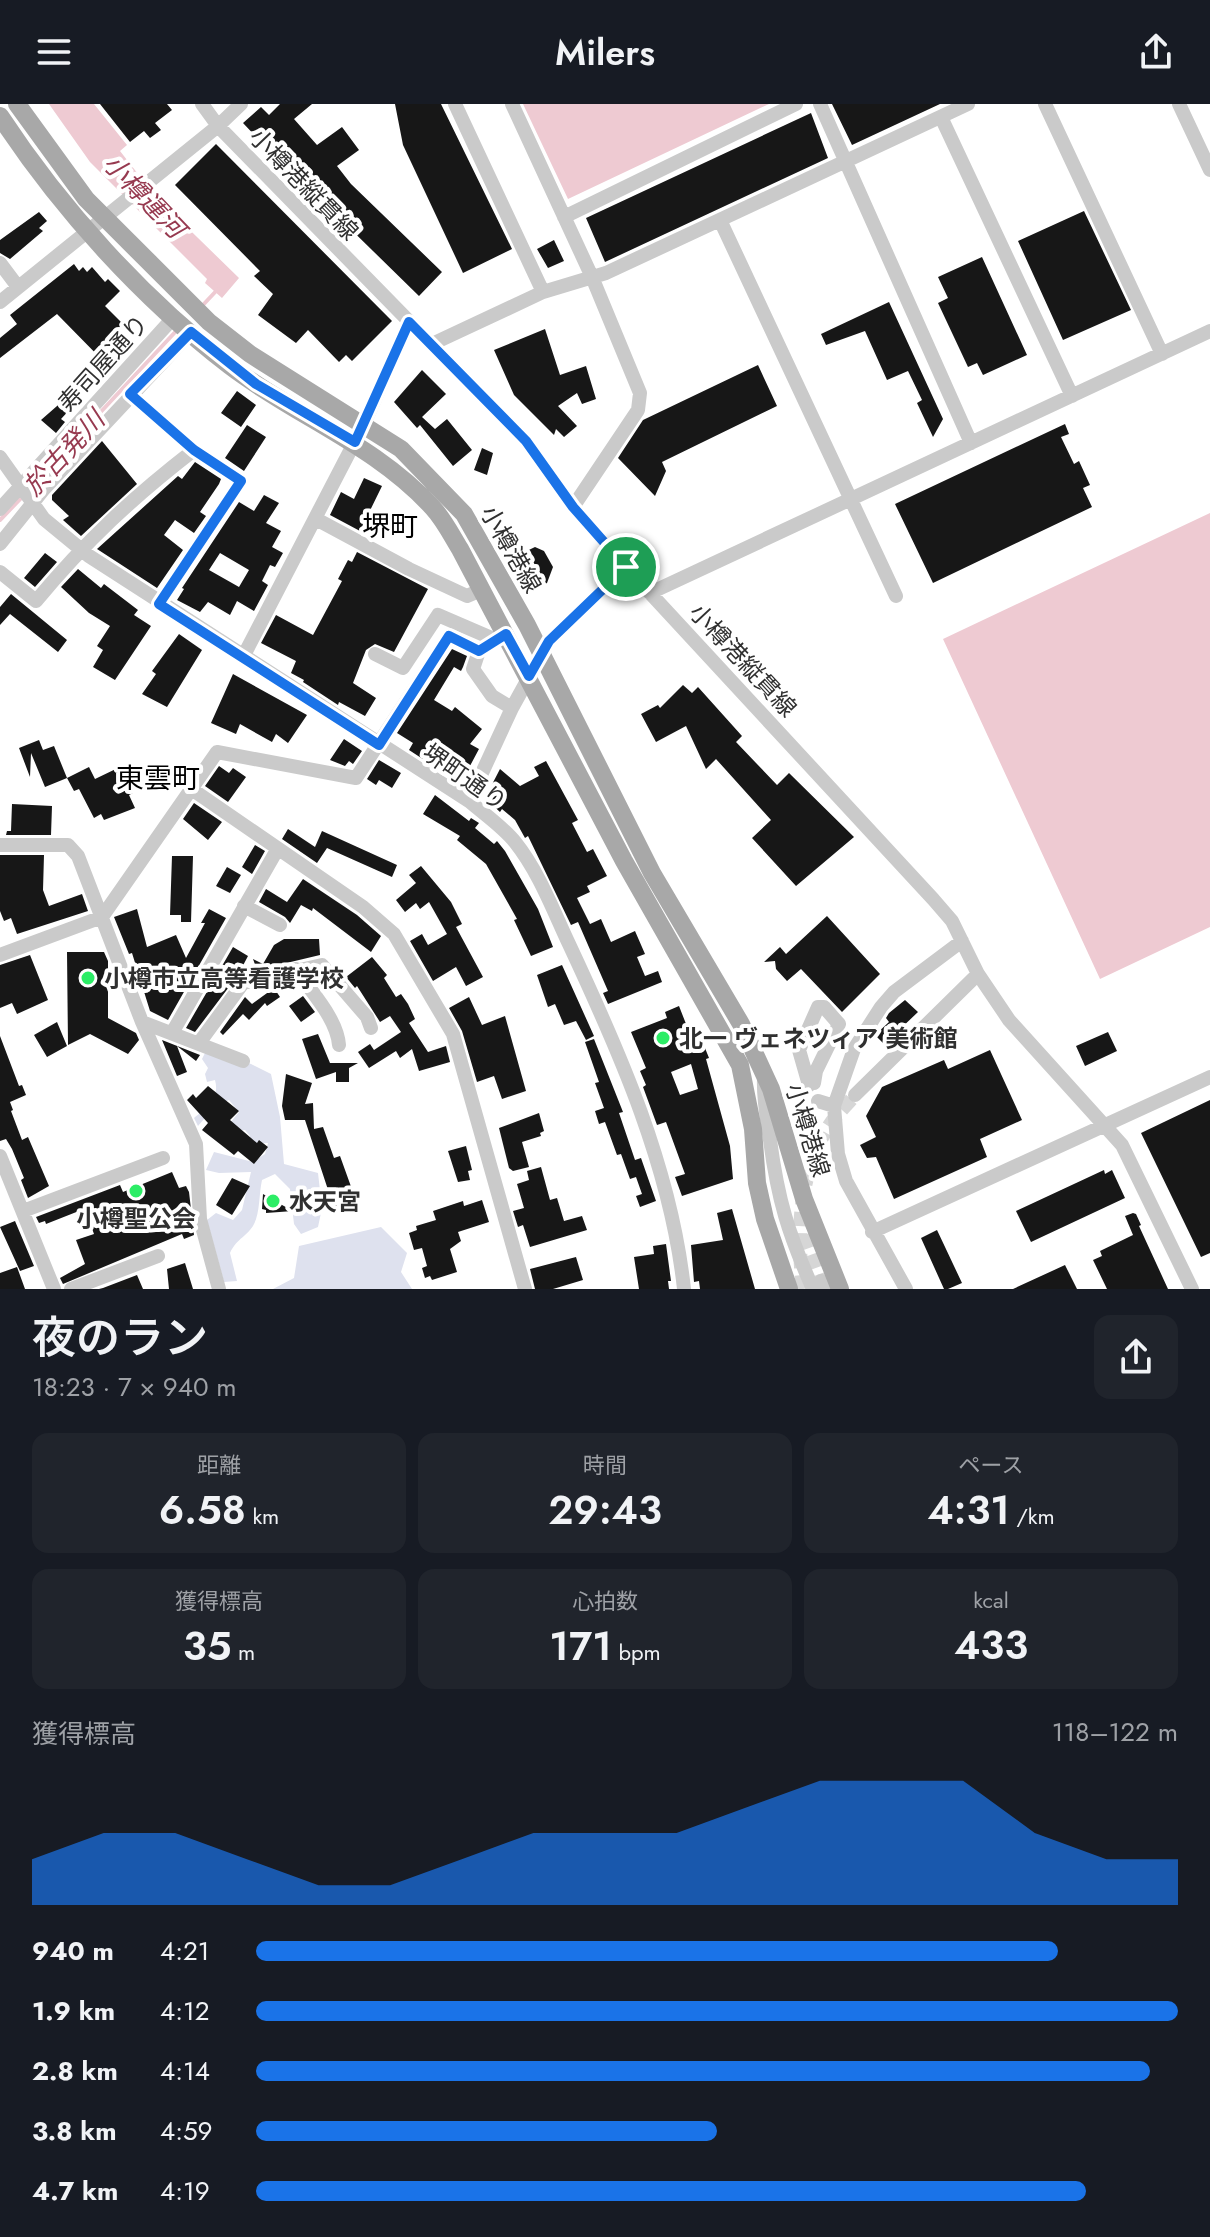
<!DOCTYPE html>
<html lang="ja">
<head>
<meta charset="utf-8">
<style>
	body { margin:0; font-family:Jost,"Noto Sans JP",sans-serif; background:#20242c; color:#f1f3f6; height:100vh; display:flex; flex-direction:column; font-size:30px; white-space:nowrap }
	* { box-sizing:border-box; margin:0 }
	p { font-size:26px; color:#9ea1a6 }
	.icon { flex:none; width:44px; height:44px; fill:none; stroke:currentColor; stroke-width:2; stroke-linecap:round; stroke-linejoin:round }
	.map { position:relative; height:1185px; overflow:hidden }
	.side { display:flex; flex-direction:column; background:#171b24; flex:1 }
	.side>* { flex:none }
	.pin { position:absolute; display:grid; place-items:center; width:68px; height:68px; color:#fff; margin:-34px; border:4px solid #fff; border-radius:50%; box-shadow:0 2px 8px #0007 }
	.round { display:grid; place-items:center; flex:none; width:84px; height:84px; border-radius:16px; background:#20242c }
	.overview { display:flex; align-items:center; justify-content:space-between; height:136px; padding:0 32px }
	h1 { font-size:44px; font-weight:600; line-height:60px }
	.metrics { display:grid; grid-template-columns:repeat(3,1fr); gap:12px; height:136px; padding:8px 32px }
	.metrics div { display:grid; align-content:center; border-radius:16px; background:#20242c; text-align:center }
	.metrics b { font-size:40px; font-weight:600 }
	.metrics small { font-size:22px; font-weight:400 }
	.metrics p { font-size:22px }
	.chart { height:224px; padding:16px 32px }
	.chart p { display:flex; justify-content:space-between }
	.chart svg { width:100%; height:144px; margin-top:8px; fill:#1a73e8; opacity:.7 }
	ul { padding:0 32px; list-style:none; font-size:26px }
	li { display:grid; grid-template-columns:128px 96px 1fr; align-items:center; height:60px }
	li i { height:20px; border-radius:10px; background:#1a73e8 }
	header { display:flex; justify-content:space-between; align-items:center; height:104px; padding:0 32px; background:#171b24; font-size:36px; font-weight:600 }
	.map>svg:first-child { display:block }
</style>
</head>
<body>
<header><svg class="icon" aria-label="menu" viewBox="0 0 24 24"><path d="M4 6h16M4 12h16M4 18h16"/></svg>Milers<svg class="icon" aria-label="share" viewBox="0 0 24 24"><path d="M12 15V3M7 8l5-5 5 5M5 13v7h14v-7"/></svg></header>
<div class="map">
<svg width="1210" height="1185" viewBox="0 0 1210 1185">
	<rect width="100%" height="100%" fill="#fff"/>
	<path fill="#dee1ee" d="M206,947L251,960L271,970L280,1013L284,1060L318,1069L322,1104L318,1123L301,1130L294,1120L290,1085L275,1070L262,1076C259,1089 260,1109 254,1120C248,1132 237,1134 230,1149L237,1177L224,1178L207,1116L216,1109L233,1116L242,1106L251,1068L219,1069L206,1066L214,1048L253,1058L265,1050L268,1039L250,1040V1032L245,1026L236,1027L230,1019L239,1008L229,996L216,1001L198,1022L194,1014C207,1004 220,994 215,976L207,978L205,970L208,964L202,955Z
		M381,1123L407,1149L401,1168L412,1185H273L294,1174L299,1142Z"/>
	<path fill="#eecad2" d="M49,0H94L127,41L120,47L156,93L239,174L222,194L205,179L207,175L90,58Z
		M523,0H769L568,95Z
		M1210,409V823L1100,875L943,535Z"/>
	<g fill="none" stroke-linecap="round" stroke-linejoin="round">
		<path stroke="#eecad2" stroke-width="4" d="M202,202L218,185
			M29,385L178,225
			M0,416L23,392"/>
	</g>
	<path fill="#171717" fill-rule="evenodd" d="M100,0H167L172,6L155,19L161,26L150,34L144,27L130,38Z
		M280,0H312L294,15L317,41L342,23L359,46L337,62L351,80L442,168L419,192L327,102L324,105L243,19L261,3L269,11Z
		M395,0H441L512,145L463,169L403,41Z
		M832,0H940L852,41Z
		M811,9L828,54L605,158L586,114Z
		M216,40L392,217L352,257L346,251L339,258L308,226L296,239L258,211L273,190L254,172L260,167L175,81Z
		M1084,107L1131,206L1063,236L1018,137Z
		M39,108L47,117L39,124L43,127L10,155L0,149V136Z
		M554,136L564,157L548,164L537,145Z
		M982,153L1027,251L983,271L977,259L968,263L938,199L948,194L938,173Z
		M74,160L79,167L83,163L87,168L92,163L105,178L108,175L120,187L105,202L123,220L119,224L136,240L111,265L57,210L0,254V234L17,220L10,211Z
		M889,198L943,315L933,333L917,299L922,296L908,267L887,276L865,227L826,241L821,230Z
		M545,225L560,271L586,262L596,295L582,300L577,289L558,302L577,322L564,333L556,325L554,331L514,291L494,246Z
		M758,261L777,302L662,358L666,367L655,392L618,354L643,316Z
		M422,266L446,290L422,313L435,325L447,315L472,346L453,362L420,321L417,324L394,298Z
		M237,287L256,301L241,323L221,309Z
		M65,295L73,302L61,315L65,318L56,329L41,316Z
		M1065,320L1069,330L1061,333L1074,360L1079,357L1090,381L1083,384L1092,403L933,479L895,400Z
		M247,321L266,333L244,367L225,354Z
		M102,337L137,380L81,432L63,416L69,412L52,396V391Z
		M482,344L493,349L487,371L474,366Z
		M195,358L221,375L219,380L200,408L206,412L194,429L175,416L164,431L183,446L157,484L97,445L178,372L182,375Z
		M364,374L382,382L360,427L330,411L341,388L354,395Z
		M264,391L279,399L266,419L281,427L272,443L283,449L275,463L270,461L262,477L268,481L254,507L237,497L230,511L208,498L200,508L177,496L184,485L182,484L239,398L254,407ZM220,449L249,466L239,483L209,466Z
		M535,443L544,447L553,463L547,479L527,488L510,455Z
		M357,448L428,485L394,548L375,540L366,546L353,579L376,594L365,612L339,598L338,601L303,578L304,576L291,569L296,557L261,539L276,511L313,531L342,477L338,475L348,456L352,458Z
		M45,449L57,458L35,483L24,474Z
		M78,465L101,484L104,480L138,506L134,511L151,522L115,576L93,563L103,546L97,542L110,522L89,509L61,483Z
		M11,490L67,536L58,548L10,510L0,521V503Z
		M179,530L202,546L167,603L142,590L156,570L152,567Z
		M452,545L467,552L463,563L461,567L454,563L434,596L452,607L455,603L482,625L470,640L479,645L463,675L458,678L409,646L413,639L397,629Z
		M233,570L307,611L288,639L276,630L272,638L240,620L236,630L211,619Z
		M683,581L692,589L698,583L742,632L736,638L777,681L789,669L854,733L796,782L752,734L771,716L716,655L706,665L686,622L656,638L641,610L658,601L660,604Z
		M344,635L362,647L353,660L349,657L345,662L330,656Z
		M39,636L43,646L54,642L67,674L45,683L31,649L30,673L19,644Z
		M379,656L401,669L392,684L379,676L376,681L367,675Z
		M546,657L578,716L572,719L587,748L593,745L607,772L587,782L590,788L577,794L590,820L601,815L611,838L635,827L645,850L637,853L645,872L658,867L662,878L608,900L603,889L608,887L578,818L571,821L528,732L525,734L515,716L502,705L500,708L485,694L500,665L520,682L539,672L534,663Z
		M122,662L133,689L129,691L135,704L104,716L101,710L94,714L79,685L74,687L67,674L89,663L95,675Z
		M219,662L229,669L233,664L246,673L228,698L205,682Z
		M435,691L469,717L471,714L479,719L475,724L494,740L497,737L505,747L538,805L553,843L531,852L514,816L517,815L486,760L457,736L460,732L423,710Z
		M194,699L222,718L208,736L183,715Z
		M12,700L52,702L51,731H6L7,727H11Z
		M288,725L315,743L322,727L397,761L392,773L327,744L317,759L282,735Z
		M255,741L265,747L252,770L242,763Z
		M0,751H44L43,786L49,802L82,790L88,807L17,830L11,814L4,817L0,807Z
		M172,752H193L191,818H181V811H170Z
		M421,762L451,798L462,820L456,823L483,873L466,882L456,863L433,877L410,837L422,830L428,841L447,830L429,798L420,805L416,799L405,808L396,796L416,779L409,771Z
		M227,763L241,771L230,789L216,782Z
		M303,775L357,811L381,832L371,848L313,804L312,807L301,801L290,819L285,813L259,798L266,785L287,798Z
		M137,805L147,843L176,831L186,854L205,819H201L209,805L226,814L168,916L150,907L132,849L129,850L114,813Z
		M827,812L880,870L842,908L801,865L787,877L776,865L775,857L764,858L780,843L786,850Z
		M284,835H319L320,851L257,866L253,855L263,860L274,841Z
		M233,843L248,852L238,871L195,928L186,924Z
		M67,848H104L108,857V914L136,929L139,936L128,950L90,930L68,941Z
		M30,851L48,896L17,910L12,899L0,904V861Z
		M372,853L387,871L384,874L396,893L401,890L408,900L415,915L409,919L428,948L446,942L450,958L419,967L412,945L400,954L396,947L369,964L358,948L370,940L374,946L401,928L390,912L380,918L357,882L355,884L346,873Z
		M562,861L594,932L586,936L576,917L564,921L555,900L548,903L537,871Z
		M274,884L280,893L267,902L265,899L249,916L243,910L223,931L220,928L245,893L252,900Z
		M303,892L315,908L301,918L289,902Z
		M469,893L482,921L505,912L526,987L502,995L494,972L477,978L462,927L449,904Z
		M905,896L918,908L897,928L900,932L888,944L875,931L889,918L886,914L889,909Z
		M679,902L697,948L705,944L709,954L706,955L730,1042L733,1075L682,1092L675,1073L685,1070L666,1018L657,1021L643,983L646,981L640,967L646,964L631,928L667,914L665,908ZM691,960L698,985L680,991L671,968Z
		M57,918L67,942L47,953L34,931Z
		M1108,928L1117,947L1085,962L1076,942Z
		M318,930L330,959H358L349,964V978H336V968L316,975L302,935Z
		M0,932L19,982L22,981L26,991L10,998L13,1006L11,1007L22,1036L28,1033L49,1082L28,1094L21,1076L24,1074L12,1045L6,1035L0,1037Z
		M594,935L623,1008L619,1009L635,1056L641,1054L656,1097L640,1103L636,1092L642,1090L636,1073L630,1075L621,1050L617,1051L605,1018L599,1020L595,1007L604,1004L595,979L599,978L585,938Z
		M162,936L200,951L196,957L177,942L187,968L177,972Z
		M990,946L1022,1016L980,1035L987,1053L894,1095L876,1053L867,1054L860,1041L876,1033L866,1012L882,983L944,956L948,965Z
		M286,970L312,979L305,1000L313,999L314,1025L323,1023L334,1054L340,1052L358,1102L336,1110L305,1016H285L282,1002Z
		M208,982L239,1007L230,1016L257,1039L259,1036L268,1043L254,1060L238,1047L234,1051L202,1026L208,1019L187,996L193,990L196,994Z
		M1210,996V1149L1201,1153L1141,1029Z
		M539,1009L544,1027L540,1029L541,1032L522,1038L529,1063L513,1067L509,1064L499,1024Z
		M466,1042L472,1066L468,1067L470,1076L458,1078L448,1047Z
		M541,1063L550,1096L557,1094L564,1117L582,1112L587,1126L530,1143L523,1121L518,1123L513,1107L524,1104L517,1080L529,1076L527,1067Z
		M1104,1066L1105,1070L1112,1066L1125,1094L1031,1138L1016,1107Z
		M172,1068L179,1084L186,1082L189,1088L194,1131L184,1135L182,1130L63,1180L60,1174L85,1160L76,1136L94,1130L86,1108L84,1105L46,1120L45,1117L39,1119L36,1113L120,1081L123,1088Z
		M232,1074L250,1082L232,1111L216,1101Z
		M263,1090L273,1096L293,1107L266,1109V1106L262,1105Z
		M482,1096L489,1118L458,1128L461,1137L450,1145L457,1168L432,1176L430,1172L425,1174L422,1164L427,1162L422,1144L414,1146L409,1129L417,1126L416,1122L436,1116L433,1107L463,1097L464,1102Z
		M732,1105L755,1185H700L699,1177L694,1178L691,1141L723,1136L717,1109Z
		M1133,1109L1136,1110L1141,1121L1139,1122L1168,1185H1107L1093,1156L1102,1152L1100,1147L1133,1131L1125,1112Z
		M15,1117L34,1162L20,1167L0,1123Z
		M937,1126L962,1179L948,1185H944L921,1134Z
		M666,1140L671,1177H668L669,1185H639L634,1153L654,1150L653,1142Z
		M576,1153L583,1176L553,1185H535L530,1165Z
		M185,1159L193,1185H169L167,1165Z
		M1065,1161L1077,1185H1013Z
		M17,1163L25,1185H0V1169Z
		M137,1171L143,1185H99L103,1184Z"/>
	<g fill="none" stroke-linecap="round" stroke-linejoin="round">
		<path stroke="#d6d6d6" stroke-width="14" stroke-dasharray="14 7" stroke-linecap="butt" d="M804,1131L821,1177
			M803,1185C797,1131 798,1072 827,1025C834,1013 846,1002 855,991"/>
		<path stroke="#cacaca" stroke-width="14" d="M202,0L218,22L526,337L573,403L626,463L933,795L952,817L978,870L1009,916L1122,1041L1192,1185
			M455,0L543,188
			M512,0L592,173L640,289L638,306L573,403
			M820,0L971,339
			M1045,0L1162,250
			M1179,0L1210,66
			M941,13L1072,292
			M564,113L796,0
			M720,116L896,492
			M0,159L18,183
			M0,198L218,22L241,0
			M432,240L543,188L606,169L968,0
			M130,290L194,346L241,377L159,500
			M0,353L44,415L89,452L469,697C484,710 502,722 515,738C539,768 553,806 569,840C620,949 671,1064 684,1185
			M0,405L174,213
			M316,415L409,465L467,492L481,486
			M0,440L44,385L191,228
			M0,468L36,497C86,437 132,394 194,346
			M650,489L1210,227
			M479,547L473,565L492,592L512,604
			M375,550L403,564L438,511L496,536
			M243,553L364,320L409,218
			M190,684L363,803L394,830L453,930L525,1185
			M469,697L512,604L549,537L626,463
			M0,741H68L78,752L142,918L196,1040L200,1115L219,1185
			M244,802L280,821
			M0,851L102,813L217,648L356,674L449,532L479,547L506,530
			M296,865C310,887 337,914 339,941
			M142,918L243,957
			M172,929L277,746
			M199,939L243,879L322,861L367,913L371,924
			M764,974C763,995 767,1015 770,1036C778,1096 788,1129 813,1185
			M809,981L799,946L818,903H824L839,920L816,967L814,979
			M855,991L978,870
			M818,997L834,1002
			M0,1052L54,1185
			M23,1107L163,1054
			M872,1128L1210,973
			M821,1177L825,1185
			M71,1185L158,1152
			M906,1185L846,1077L838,1050L834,1002L854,945L881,903L894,888L962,837"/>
		<path stroke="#a8a8a8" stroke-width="18" d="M17,0L86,95L209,218L250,250L401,345L464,410L527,521L652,769L741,920L771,985L804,1095L840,1185
			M0,12C61,105 142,194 230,262C297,313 376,341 433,404C444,416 452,432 460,445L624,757L740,961L753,1025L757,1079L765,1115L789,1185"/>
	</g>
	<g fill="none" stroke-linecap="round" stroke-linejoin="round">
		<g stroke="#fff" stroke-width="16">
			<path id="route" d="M409,218L526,337L573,403L626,463L549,537L529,572L506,530L479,547L449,532L379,641L159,500L241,377L194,346L130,290L191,228L256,280L355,338Z"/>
		</g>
		<use href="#route" stroke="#1a73e8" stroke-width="10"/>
	</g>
	<g fill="#2ced66" stroke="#fff" stroke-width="3">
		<circle cx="88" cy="874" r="8"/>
		<circle cx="663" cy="934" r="8"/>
		<circle cx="136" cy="1087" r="8"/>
		<circle cx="273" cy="1097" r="8"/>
	</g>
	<g text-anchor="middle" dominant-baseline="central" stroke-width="8" stroke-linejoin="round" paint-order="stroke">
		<g font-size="24" fill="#303030" stroke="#fff">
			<text transform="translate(304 80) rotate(46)">小樽港縦貫線</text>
			<text transform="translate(103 259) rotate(-48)">寿司屋通り</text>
			<text transform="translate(511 445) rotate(60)">小樽港線</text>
			<text transform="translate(743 556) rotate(47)">小樽港縦貫線</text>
			<text transform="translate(465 673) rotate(35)">堺町通り</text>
			<text transform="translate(808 1026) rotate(73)">小樽港線</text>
		</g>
		<g font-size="24" font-weight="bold" fill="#303030" stroke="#fff" text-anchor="start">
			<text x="104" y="874">小樽市立高等看護学校</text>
			<text x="679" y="934">北一 ヴェネツィア 美術館</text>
			<text x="289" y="1097">水天宮</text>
			<text x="136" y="1114" text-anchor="middle">小樽聖公会</text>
		</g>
		<g font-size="26" font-style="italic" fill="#973a50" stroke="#fff">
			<text transform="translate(144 92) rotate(46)">小樽運河</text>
			<text transform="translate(64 349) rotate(-47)">於古発川</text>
		</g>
		<g font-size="28" fill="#000" stroke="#fff">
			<text x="390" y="422">堺町</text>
			<text x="158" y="674">東雲町</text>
		</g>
	</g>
</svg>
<div class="pin" style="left:626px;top:463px;background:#1e9e55"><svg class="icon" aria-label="arrive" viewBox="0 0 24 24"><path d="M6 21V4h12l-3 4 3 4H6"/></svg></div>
</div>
<section class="side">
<div class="overview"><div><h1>夜のラン</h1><p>18:23 · 7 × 940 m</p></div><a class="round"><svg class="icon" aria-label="share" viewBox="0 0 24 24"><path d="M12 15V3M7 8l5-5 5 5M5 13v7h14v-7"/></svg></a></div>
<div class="metrics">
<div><p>距離</p><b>6.58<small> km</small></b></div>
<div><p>時間</p><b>29:43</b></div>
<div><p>ペース</p><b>4:31<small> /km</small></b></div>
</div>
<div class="metrics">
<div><p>獲得標高</p><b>35<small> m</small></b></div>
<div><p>心拍数</p><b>171<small> bpm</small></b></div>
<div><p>kcal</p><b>433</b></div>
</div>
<div class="chart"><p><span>獲得標高</span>118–122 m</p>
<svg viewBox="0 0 160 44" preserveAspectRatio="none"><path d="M0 44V30L10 22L20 22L30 30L40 38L50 38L60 30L70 22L80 22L90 22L100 14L110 6L120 6L130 6L140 22L150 30L160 30V44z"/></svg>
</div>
<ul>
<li><b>940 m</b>4:21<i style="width:87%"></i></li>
<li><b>1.9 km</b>4:12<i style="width:100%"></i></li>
<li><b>2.8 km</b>4:14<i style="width:97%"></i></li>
<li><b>3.8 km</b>4:59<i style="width:50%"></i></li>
<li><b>4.7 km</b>4:19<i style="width:90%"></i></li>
</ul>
</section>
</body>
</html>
